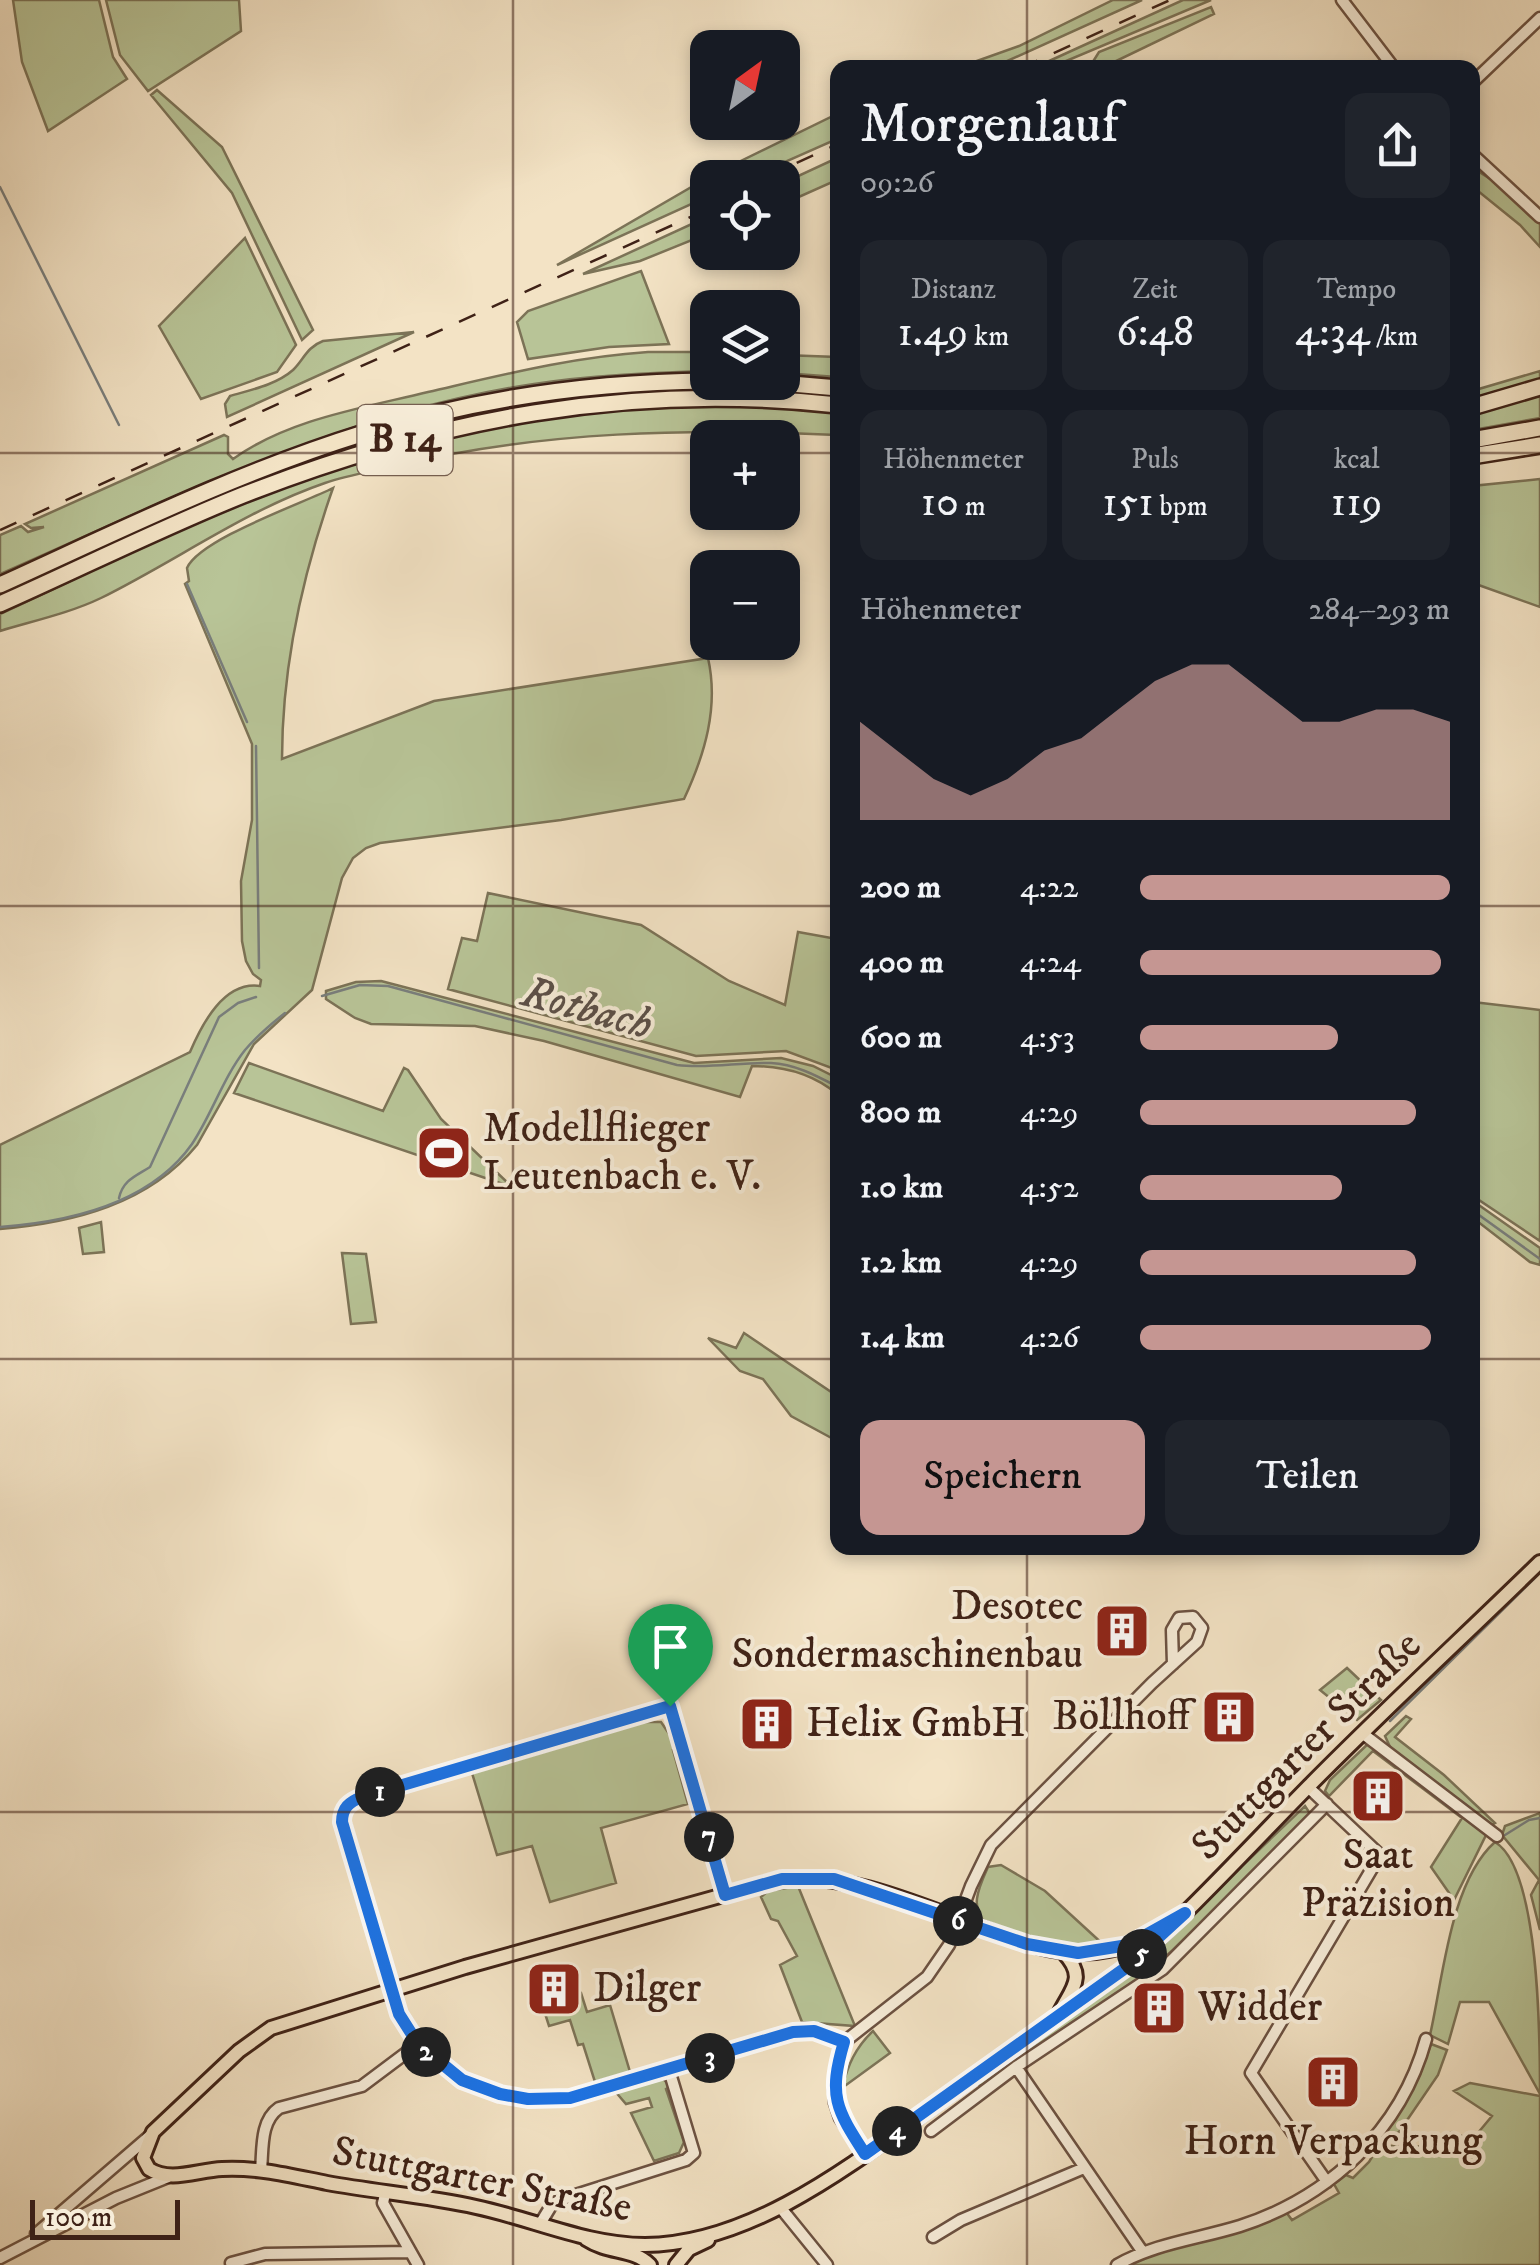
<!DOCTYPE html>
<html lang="de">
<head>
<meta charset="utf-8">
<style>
	body { margin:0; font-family:"IM FELL DW Pica",serif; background:#20242c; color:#f1f3f6; height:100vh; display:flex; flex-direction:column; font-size:38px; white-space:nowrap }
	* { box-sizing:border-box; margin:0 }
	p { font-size:32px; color:#9ea1a6 }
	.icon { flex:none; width:55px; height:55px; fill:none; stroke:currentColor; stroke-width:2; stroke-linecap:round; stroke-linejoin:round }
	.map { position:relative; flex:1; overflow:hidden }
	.side { position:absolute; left:830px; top:60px; width:650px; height:1495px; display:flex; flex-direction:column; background:#171b24; border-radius:20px; box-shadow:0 5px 15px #0003 }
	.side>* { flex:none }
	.needle { width:65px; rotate:33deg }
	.tools { position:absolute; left:690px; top:30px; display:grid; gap:20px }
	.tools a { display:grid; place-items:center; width:110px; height:110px; border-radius:20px; background:#171b24; box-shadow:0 5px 15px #0003; font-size:50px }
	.scale { position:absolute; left:30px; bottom:25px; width:150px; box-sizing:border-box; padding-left:10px; border:5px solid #3f2217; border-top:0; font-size:28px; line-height:35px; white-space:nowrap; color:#3f2217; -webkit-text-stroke:8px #f7edd9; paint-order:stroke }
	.pin { position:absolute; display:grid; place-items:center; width:85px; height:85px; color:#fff; margin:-102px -42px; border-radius:50% 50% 50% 0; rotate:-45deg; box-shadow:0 0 10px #0007 }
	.pin .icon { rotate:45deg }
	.km { position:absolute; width:50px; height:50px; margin:-25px; border-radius:50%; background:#222; color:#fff; font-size:28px; line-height:50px; text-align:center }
	.round { display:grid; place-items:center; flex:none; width:105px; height:105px; border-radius:20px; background:#20242c }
	.head { display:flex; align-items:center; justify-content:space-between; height:170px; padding:0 30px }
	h1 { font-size:55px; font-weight:600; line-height:75px }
	.figures { display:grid; grid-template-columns:repeat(3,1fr); gap:15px; height:170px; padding:10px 30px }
	.figures div { display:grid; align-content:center; border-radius:20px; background:#20242c; text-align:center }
	.figures b { font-size:42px; font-weight:600 }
	.figures small { font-size:28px; font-weight:400 }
	.figures p { font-size:28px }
	.chart { height:280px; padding:20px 30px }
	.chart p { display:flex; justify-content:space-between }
	.chart svg { width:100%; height:180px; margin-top:10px; fill:#c59692; opacity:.7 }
	.cta { display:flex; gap:20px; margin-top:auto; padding:20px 30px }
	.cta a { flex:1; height:115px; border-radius:20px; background:#c59692; color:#111; font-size:40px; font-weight:600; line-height:115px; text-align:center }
	.cta a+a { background:#20242c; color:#f1f3f6 }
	ul { padding:0 30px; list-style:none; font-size:32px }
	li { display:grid; grid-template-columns:160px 120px 1fr; align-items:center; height:75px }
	li i { height:25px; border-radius:12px; background:#c59692 }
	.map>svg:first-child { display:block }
</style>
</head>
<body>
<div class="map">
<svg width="1540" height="2265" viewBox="0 0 1540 2265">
	<rect width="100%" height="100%" fill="#f3e3c5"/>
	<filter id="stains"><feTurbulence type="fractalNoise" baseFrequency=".002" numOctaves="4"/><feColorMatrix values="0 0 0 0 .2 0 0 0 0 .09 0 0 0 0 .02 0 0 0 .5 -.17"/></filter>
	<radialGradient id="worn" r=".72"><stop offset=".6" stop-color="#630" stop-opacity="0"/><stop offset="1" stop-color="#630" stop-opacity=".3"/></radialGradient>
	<path fill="#b8c497" stroke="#7c7357" stroke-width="2.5" d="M13,0H99L113,57L127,79L48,131L22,62Z
		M106,0H239L241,31L148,91L120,55Z
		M1113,0H1142L994,67H960L1019,46Z
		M1183,0H1211L1052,67H1036Z
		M1211,7L1214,14L1112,63L1113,67H1099L1094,60L1099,52Z
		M157,90L222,147L313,330L302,340L232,193L151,95Z
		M837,114V139L751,177H708Z
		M837,158V180L783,204V183Z
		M1473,168L1495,182L1540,224V247L1520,225L1473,187Z
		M708,178L707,197L557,265L707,178Z
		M707,217V234L640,261L583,274Z
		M245,238L296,345L277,372L201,399L159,326Z
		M641,271L669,344L609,347L528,359L517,322L528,311Z
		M414,332L227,417L225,404L230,396C250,390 276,385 293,370C304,359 307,347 323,341Z
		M648,352H707V371C650,373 591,375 534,384C345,412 173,498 0,574V535L21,526L28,532L44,527L31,528L25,524L224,435L228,437V454L233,459C289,419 363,408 428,392C502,375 572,357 648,352Z
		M783,355L837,357V377L783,373Z
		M1540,371V384L1473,404L1472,391Z
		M1540,394V418L1473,430L1472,414Z
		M675,405H748L837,413V435C689,428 544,431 399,465C374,471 348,475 325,483C246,510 176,561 101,598C70,613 33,621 0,631V614C125,556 251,490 384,453C480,426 576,412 675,405Z
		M1540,479V607L1473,583L1472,486Z
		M333,488C302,576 282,665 282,759L434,701L708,658C719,707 705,754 684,799L561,820L380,843L366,848L353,858L342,878L312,990L254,1044L197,1145C149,1204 73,1223 0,1229V1145L190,1052C202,1024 224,981 260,986L261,980L253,974L246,961L242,941L241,881L252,820V744L185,584L189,581L187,568C200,539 301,504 333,488Z
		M488,893L641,925L729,981L785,1005L798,932L837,939V1070L786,1051L696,1056L448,989L462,938L477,941Z
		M381,981L694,1063L781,1058L813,1066L837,1078V1094C812,1073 784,1066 752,1066L740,1097L544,1041L475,1026L371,1024L355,1018L326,999V991L356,982Z
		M1473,1002L1540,1010V1241L1473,1196Z
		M249,1063L383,1111L404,1068L408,1070L441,1119L512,1187L234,1093Z
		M1473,1201L1540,1248V1265L1530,1262L1473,1218Z
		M101,1222L104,1252L83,1254L79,1228Z
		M342,1253L366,1254L376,1322L351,1324Z
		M744,1333L837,1396V1441L791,1416L763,1379L740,1371L708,1338L736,1348Z
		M1347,1668L1381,1700L1357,1720L1320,1690Z
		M1406,1716L1411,1719L1395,1737L1444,1775L1495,1823L1490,1826L1391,1749L1385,1736Z
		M644,1722H661L674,1741L676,1749L673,1750L688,1804L601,1828L616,1883L550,1902L532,1846L497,1855L472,1773Z
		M1370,1742L1487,1833L1454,1900L1431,1867L1462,1818L1373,1751L1329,1796L1325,1791L1330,1780Z
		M1305,1806L1311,1815L1173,1950L1127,1989L980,2086L977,2081L1154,1950Z
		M1540,1813V1930L1531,1895L1539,1880L1502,1835L1505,1826Z
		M1495,1842C1540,1869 1540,2040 1540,2094L1489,2002H1460L1448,2044L1430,2035C1443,1979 1450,1882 1495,1842Z
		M1001,1865L1045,1891L1106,1947L1067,1949L988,1925C968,1909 979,1887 988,1867Z
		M798,1886L855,2026L802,2022L780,1965L797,1956L778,1921L771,1919L761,1897L768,1891Z
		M581,1993L587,2012L610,2005L630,2072L595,2082L583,2044L578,2045L570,2020L549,2026L542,2004Z
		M873,2031L890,2053L842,2088C848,2065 855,2048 873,2031Z
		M1431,2044L1447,2050L1438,2075L1399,2132L1393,2135L1387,2131L1388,2125L1420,2074Z
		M656,2078H662L671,2086L666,2089L684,2142L679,2153L654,2161L631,2113L652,2107L649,2098L626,2104L614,2090Z
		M1470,2083L1540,2096V2265H1127C1179,2242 1235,2235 1286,2212L1292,2220L1339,2193L1334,2184L1346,2175L1353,2178L1369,2162L1380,2144L1413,2149L1452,2132L1472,2140L1492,2116L1454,2091Z"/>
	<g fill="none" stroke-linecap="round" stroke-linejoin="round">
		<path stroke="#797e7c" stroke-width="2.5" d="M0,187L119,425
			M187,584L247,722
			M256,746L259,968
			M322,996L360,985L388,986L677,1065C709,1069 739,1062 771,1063C795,1064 817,1076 838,1087
			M119,1198C123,1180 136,1176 150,1167L219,1017L238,1003L256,997
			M1472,1210L1540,1259
			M0,1227C68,1222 150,1204 192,1144C212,1114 223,1078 245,1050C257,1036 271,1024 285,1013
			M1390,1721L1540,1573
			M1505,1835L1529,1820L1540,1818"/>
		<g stroke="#6c5242" stroke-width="15">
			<path id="minor" d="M1342,0L1394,68
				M1472,83L1540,18
				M1472,154L1540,217
				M1362,1733L1497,1836
				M1308,1787L1380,1855L1251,2073L1327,2182
				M725,1895L670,1706L362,1797L347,1804L342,1815L399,2015L418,2044L462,2081L500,2094L527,2099L570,2097L793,2032L815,2031L844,2042
				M1016,2067L1142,2251
				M931,2131L1016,2067L1163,1969L1327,1804
				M865,2154L840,2118L835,2103L834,2084L844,2042L927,1977L949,1945L971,1886L991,1845L1152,1683L1197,1642L1202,1628L1193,1617L1179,1618L1172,1630L1173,1664
				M261,2170C263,2149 260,2121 279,2108L362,2086L418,2044
				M385,2194L383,2203L418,2265
				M780,2207L827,2265
				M540,2224L551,2206L560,2200L686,2160L694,2153L669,2070
				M36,2234L152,2134
				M933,2237L961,2220L1084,2168
				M0,2258L116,2198L168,2177
				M231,2263L265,2254L410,2252
				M1117,2265C1156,2243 1198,2239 1240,2226C1329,2197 1401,2131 1426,2039"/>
		</g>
		<g stroke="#3f2217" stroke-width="18">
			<path id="major" d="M1185,1913C1161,1928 1138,1944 1109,1950C1072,1958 1039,1948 1004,1936C937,1913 852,1871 781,1879L465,1967L271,2028L239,2051L153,2132L143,2158L149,2169C170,2183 198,2170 222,2169C258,2167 292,2176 327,2183C377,2192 427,2196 476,2207C533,2219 587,2245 645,2245C756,2244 860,2158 946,2097C1005,2054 1065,2012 1125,1969C1190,1912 1248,1848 1309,1786C1384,1710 1463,1637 1540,1562
				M1060,2012C1073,1987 1086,1977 1064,1953
				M586,2239C609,2254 633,2248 650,2265
				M676,2265L689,2249L708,2240"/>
		</g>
		<g stroke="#3f2217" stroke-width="20">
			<path id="highway" d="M768,382L838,388
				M1472,407L1540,387
				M1472,440L1540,428
				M1472,456L1540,445
				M0,585C119,531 238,472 364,433C475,399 591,382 708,381
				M0,604C81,568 161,528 243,495C437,419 628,382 838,405"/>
		</g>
		<use href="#minor" stroke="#f7edd9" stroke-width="10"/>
		<use href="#major" stroke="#f3e3c5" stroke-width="12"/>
		<use href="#highway" stroke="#f3e3c5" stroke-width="15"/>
		<path stroke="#3f2217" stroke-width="2.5" stroke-dasharray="18 18" stroke-linecap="butt" d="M1021,68L1170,0
			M764,178L838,144
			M0,530L708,209"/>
	</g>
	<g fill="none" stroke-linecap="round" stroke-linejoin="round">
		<g stroke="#fff" stroke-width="20">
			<path id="route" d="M670,1706L725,1895L782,1879H834L1027,1944L1078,1953L1128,1945L1185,1913L1124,1969L865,2154C836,2109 828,2096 844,2042L814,2031L793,2032L570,2098L528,2099L500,2094L462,2080L418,2044L399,2014L342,1822C342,1808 349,1802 362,1797Z"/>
		</g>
		<use href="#route" stroke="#1a73e8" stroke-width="12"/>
	</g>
	<path fill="none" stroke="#3f2217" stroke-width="2.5" stroke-opacity="0.55" d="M513,0V2265M1027,0V68M0,453H708M782,453H838M1472,453H1540M0,906H838M1472,906H1540M0,1359H838M1472,1359H1540M1027,1548V2265M0,1812H1540"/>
	<defs>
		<g id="stadium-square" transform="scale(2.875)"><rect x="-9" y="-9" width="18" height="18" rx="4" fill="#8f2418" stroke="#f7edd9"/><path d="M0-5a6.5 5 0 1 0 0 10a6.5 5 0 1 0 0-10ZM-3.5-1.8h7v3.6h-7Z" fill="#fff"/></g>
		<g id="building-square" transform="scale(2.875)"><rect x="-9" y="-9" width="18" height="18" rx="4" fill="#8f2418" stroke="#f7edd9"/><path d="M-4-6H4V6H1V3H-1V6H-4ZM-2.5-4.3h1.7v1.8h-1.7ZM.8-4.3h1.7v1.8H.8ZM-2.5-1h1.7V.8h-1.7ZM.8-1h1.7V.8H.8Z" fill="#fff"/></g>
	</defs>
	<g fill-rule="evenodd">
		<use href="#stadium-square" x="444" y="1153"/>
		<use href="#building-square" x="1122" y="1631"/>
		<use href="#building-square" x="1229" y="1717"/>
		<use href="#building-square" x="767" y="1724"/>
		<use href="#building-square" x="1378" y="1796"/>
		<use href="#building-square" x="554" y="1989"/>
		<use href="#building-square" x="1159" y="2008"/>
		<use href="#building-square" x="1333" y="2082"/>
	</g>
	<g text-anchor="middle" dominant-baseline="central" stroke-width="8" stroke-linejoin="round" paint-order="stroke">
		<rect fill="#f7edd9" stroke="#765f51" stroke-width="2.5" x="357.5" y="405" width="95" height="70" rx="8"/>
		<g font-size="40" font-weight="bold" fill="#3f2217">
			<text x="405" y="440">B 14</text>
		</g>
		<g font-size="42" fill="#3f2217" stroke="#f7edd9" text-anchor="start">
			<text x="483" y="1129">Modellflieger<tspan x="483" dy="48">Leutenbach e. V.</tspan></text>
			<text x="1083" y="1607" text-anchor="end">Desotec<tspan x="1083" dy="48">Sondermaschinenbau</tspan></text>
			<text x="1190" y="1717" text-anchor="end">Böllhoff</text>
			<text x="806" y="1724">Helix GmbH</text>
			<text x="1378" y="1856" text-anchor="middle">Saat<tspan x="1378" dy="48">Präzision</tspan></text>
			<text x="593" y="1989">Dilger</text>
			<text x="1198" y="2008">Widder</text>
			<text x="1333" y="2142" text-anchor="middle">Horn Verpackung</text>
		</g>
		<g font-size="42" fill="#3f2217" stroke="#f7edd9">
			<text transform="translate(1307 1746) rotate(-45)">Stuttgarter Straße</text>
			<text transform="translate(482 2180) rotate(11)">Stuttgarter Straße</text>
		</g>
		<g font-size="45" font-style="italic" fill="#5c5049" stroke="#f7edd9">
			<text transform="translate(587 1009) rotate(15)">Rotbach</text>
		</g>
	</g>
	<rect width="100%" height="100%" filter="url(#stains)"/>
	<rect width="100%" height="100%" fill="url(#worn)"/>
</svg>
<div class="tools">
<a><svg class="needle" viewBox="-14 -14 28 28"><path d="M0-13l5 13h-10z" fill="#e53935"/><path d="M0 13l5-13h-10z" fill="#9ea1a6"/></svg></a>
<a><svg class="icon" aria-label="locate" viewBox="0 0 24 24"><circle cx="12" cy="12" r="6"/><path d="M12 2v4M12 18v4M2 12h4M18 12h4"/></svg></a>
<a><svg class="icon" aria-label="layers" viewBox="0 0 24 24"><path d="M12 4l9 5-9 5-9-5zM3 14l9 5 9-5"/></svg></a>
<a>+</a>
<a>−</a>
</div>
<div class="scale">100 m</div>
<div class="pin" style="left:670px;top:1706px;background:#1e9e55"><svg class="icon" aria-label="arrive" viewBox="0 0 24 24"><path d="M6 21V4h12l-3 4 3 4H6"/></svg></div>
<b class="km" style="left:380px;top:1792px">1</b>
<b class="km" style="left:426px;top:2052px">2</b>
<b class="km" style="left:710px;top:2058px">3</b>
<b class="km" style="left:897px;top:2131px">4</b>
<b class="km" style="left:1142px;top:1954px">5</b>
<b class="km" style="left:958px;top:1921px">6</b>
<b class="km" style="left:709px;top:1837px">7</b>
<section class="side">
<div class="head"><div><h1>Morgenlauf</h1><p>09:26</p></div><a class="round"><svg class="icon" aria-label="share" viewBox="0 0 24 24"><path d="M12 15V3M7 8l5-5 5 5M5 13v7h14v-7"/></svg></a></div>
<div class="figures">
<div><p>Distanz</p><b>1.49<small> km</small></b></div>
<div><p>Zeit</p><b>6:48</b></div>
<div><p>Tempo</p><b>4:34<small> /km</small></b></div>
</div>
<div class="figures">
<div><p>Höhenmeter</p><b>10<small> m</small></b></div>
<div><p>Puls</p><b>151<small> bpm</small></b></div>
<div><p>kcal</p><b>119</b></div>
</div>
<div class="chart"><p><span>Höhenmeter</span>284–293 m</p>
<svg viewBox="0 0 160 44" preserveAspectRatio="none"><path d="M0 44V20L10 27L20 34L30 38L40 34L50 27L60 24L70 17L80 10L90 6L100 6L110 13L120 20L130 20L140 17L150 17L160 20V44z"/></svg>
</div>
<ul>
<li><b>200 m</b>4:22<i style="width:100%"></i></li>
<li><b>400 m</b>4:24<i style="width:97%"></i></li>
<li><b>600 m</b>4:53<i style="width:64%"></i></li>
<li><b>800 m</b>4:29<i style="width:89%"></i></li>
<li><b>1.0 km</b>4:52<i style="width:65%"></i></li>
<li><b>1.2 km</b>4:29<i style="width:89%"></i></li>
<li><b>1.4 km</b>4:26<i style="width:94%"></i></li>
</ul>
<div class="cta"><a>Speichern</a><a>Teilen</a></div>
</section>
</div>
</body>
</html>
